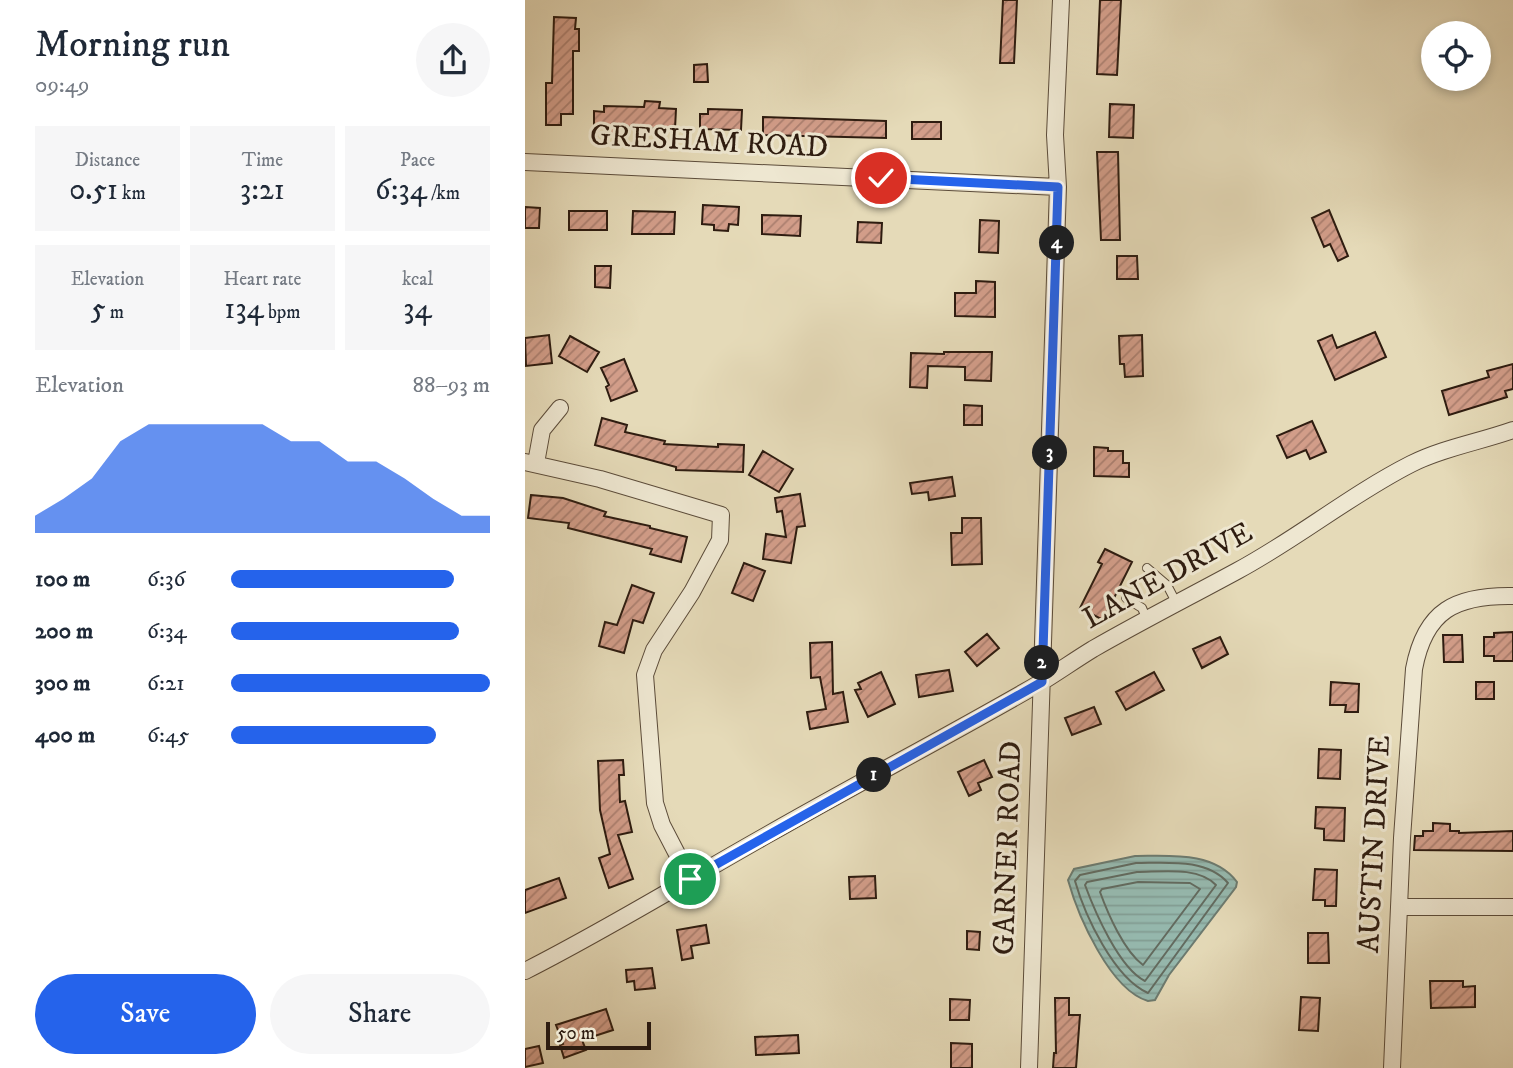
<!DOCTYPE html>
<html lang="en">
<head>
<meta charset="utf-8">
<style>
	body { margin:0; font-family:"IM FELL DW Pica",serif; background:#f6f6f7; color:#1f2937; height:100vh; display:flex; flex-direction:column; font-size:26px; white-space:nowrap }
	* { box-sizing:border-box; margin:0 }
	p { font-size:23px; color:#747a83 }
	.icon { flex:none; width:38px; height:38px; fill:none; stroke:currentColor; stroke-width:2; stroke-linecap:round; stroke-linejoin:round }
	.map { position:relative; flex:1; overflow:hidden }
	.sheet { display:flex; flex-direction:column; background:#fff; width:525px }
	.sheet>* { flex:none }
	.tools { position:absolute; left:896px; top:21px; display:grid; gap:14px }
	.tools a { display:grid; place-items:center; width:70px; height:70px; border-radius:50%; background:#fff; box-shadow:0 4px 10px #0003; font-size:35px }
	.scale { position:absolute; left:21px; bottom:18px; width:105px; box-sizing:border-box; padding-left:7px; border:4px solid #2e1c10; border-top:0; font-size:19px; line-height:24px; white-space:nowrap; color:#2e1c10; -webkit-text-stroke:5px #eee7d1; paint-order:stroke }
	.pin { position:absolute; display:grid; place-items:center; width:60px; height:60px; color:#fff; margin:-30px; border:4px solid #fff; border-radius:50%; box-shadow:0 2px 7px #0007 }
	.km { position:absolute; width:35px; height:35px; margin:-18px; border-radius:50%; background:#222; color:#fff; font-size:19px; line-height:35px; text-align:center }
	.round { display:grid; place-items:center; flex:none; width:74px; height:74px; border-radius:37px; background:#f6f6f7 }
	.summary { display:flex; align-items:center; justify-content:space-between; height:119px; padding:0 35px }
	h1 { font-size:38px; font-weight:600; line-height:52px }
	.metrics { display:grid; grid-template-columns:repeat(3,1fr); gap:10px; height:119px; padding:7px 35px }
	.metrics div { display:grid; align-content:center; border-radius:0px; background:#f6f6f7; text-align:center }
	.metrics b { font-size:30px; font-weight:600 }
	.metrics small { font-size:19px; font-weight:400 }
	.metrics p { font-size:19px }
	.chart { height:196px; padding:14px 35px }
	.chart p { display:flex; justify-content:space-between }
	.chart svg { width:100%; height:126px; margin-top:7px; fill:#2563eb; opacity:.7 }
	.cta { display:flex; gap:14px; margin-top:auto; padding:14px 35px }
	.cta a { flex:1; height:80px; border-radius:42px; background:#2563eb; color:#fff; font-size:28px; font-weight:600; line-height:80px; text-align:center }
	.cta a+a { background:#f6f6f7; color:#1f2937 }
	ul { padding:0 35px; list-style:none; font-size:23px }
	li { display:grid; grid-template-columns:112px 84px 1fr; align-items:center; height:52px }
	li i { height:18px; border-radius:9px; background:#2563eb }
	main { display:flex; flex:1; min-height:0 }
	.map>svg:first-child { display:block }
</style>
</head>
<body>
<main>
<section class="sheet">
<div class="summary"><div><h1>Morning run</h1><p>09:49</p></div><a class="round"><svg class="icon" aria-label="share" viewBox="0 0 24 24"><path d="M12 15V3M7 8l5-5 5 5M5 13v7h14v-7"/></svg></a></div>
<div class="metrics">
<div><p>Distance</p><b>0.51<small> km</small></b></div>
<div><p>Time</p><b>3:21</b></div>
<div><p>Pace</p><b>6:34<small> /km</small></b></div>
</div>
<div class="metrics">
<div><p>Elevation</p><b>5<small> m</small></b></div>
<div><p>Heart rate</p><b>134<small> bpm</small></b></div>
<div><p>kcal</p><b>34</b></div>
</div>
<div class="chart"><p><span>Elevation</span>88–93 m</p>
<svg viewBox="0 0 160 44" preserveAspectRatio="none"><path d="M0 44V38L10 32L20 25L30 12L40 6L50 6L60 6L70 6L80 6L90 12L100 12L110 19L120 19L130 25L140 32L150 38L160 38V44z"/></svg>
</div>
<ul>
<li><b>100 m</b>6:36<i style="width:86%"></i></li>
<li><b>200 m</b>6:34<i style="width:88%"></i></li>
<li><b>300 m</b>6:21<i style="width:100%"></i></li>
<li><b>400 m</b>6:45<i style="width:79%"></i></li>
</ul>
<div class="cta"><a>Save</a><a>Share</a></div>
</section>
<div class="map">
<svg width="988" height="1068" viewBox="0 0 988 1068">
	<defs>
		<pattern id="water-rules" width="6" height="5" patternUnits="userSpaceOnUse" patternTransform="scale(1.75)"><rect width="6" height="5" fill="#96bab0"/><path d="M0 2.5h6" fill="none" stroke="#829f96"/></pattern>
		<pattern id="building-hatch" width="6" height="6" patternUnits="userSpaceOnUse" patternTransform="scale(1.75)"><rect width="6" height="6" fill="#d29d89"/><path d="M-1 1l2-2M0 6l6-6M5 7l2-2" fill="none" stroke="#ab7f6f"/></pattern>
	</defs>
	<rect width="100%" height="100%" fill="#e5dab8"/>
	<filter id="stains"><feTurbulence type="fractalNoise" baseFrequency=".00286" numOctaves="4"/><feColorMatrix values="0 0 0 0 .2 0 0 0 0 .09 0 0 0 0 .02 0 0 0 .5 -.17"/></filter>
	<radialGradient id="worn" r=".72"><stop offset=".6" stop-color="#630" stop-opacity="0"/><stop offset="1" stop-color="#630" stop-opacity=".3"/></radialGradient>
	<path fill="url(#water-rules)" stroke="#6c7b70" stroke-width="2" d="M610,856C644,856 689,851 712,882L711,887L644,975L630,1000L623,1001C585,990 553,916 543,880L549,869Z"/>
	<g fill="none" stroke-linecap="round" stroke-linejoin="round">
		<path stroke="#626b60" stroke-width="2" d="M611,863C641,863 681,858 703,883L623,993C589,978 560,916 550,881L555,875Z
			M612,872C636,872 673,866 691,885L620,981C594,968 570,912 560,885L562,882Z
			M613,882L665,883L675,889L618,965C599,951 583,914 575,892L577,889Z"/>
	</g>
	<path fill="url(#building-hatch)" stroke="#2e1c10" stroke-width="2" d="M478,0H492L489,63H475Z
		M575,0H596L592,75L572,74Z
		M29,17L51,18L50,29H54V51H48V114H36V125H21V83H27Z
		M182,64L183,82H169V65Z
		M120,101L135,102L134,108L151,109L150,129L94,127V134H84V127L69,126V111L79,112V106L119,107Z
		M585,104L609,105L608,138L584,137Z
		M183,109L217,110L216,130L175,129V114H183Z
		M238,117L361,121V138L238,135Z
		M387,122H416V139H387Z
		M572,152H593L595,240H576Z
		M178,205L214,207L213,225L204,224L203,231L189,230V225L177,224Z
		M0,207L15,208L14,228H0Z
		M804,210L823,256L813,261L805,244L799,247L787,218Z
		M44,211H82V230H44Z
		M108,211L150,212L149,234H107Z
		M237,215L276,216L275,236L237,234Z
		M455,220L474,221L473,253L454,252Z
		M333,222L357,223L356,243L332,242Z
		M592,256H612L613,279H592Z
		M70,266H86L85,288L70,287Z
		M451,281L470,282V317L430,316V293H451Z
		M850,332L861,357L810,380L793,341L807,335L812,348Z
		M24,335L27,363L1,366L0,338Z
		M617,335L618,376L600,377L599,364H595L594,336Z
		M45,336L74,352L62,372L34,356Z
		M419,352H467L466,381L440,380V367L403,366L402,388L385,387L386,353L419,354Z
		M99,359L112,391L86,401L81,387L84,385L76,368Z
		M988,364V389L980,391L982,397L924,415L917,391L964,377L962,371Z
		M439,405L457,406V425H439Z
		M77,418L102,425L100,432L140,441L139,444L193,447V444L219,445L218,472L151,470V467L70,445Z
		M787,421L801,452L785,459L781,450L762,458L752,436Z
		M569,447L583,448V451H598V463H604V477L569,476Z
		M238,451L268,469L254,492L224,475Z
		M427,477L430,496L404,500L403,492L387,494L385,483Z
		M275,494L280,526L272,527L266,563L238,559L241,534L261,537L257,511L252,512L250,498Z
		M6,495L38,498L81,512L79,516L125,526V528L162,537L156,562L125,554L127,549L43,528L44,523L3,518Z
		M437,518H456L457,564L427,565L426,533H437Z
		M580,549L607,562L578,620L555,608L577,564L573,562Z
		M219,563L240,571L228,601L207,593Z
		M107,585L129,593L118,623L108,620L99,653L74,646L80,622L92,625Z
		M988,632V661H969V656H959V637H969V633Z
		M462,634L474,648L452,666L440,652Z
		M918,635H937L938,662H919Z
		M695,637L703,654L677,668L668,649Z
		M307,642L308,694L318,692L323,722L285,729L282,712L301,709L295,677L286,678L285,643Z
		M424,670L428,691L394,697L391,675Z
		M356,672L370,704L343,717L330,690L336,689L333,683Z
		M629,672L639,690L601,710L591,692Z
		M806,682L834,684L833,712H820L821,705H805Z
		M951,682H969V699H951Z
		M569,707L576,724L547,735L540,718Z
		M794,749L816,750L815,779L793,778Z
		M98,760L99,775H94L95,802L100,801L107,832L93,835L108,879L84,888L74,858L85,854L75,810L73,761Z
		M459,760L467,777L453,783L456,790L444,796L433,772Z
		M791,807L820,808L819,841L799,840V829L790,828Z
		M908,823L925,824V831H934V833L988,831V851L889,850L890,836H898V831H908Z
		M790,869L812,870L811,906H800V900H788Z
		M350,876L351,898L325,899L324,877Z
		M34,878L41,898L0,913V890Z
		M181,925L184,943L166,946L168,958L157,960L152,930Z
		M442,931L455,932L454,950L442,949Z
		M783,933H803L804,963H783Z
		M127,968L130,988L110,990L109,981L102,982L101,970Z
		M905,981H938V987L950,986V1007L906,1008Z
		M776,997L795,998L793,1031L774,1030Z
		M530,998H544V1015H555L551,1068H528L529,1053H531Z
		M425,999L445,1000L444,1020H425Z
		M81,1009L88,1030L57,1040L61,1050L39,1058L35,1045L38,1044L31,1025Z
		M273,1035L274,1053L231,1055L230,1037Z
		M426,1043L447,1044V1068H426Z
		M14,1046L18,1063L0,1067V1049Z"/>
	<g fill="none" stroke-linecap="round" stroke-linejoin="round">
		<g stroke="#5c4c3a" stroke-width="10">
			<path id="service" d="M622,568L642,585L652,604
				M601,598L617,608L622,620"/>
		</g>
		<g stroke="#5c4c3a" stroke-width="18">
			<path id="minor" d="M0,162L533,187
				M0,462L75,479L196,515L195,540L167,592L129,650L120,675L130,803L137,825L165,879
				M11,463L17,430L35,408
				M874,907H988
				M0,971C83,929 162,880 242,835C333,783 425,735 515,683C533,672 550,660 568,649C615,622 664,597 712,571C772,539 825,495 886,464C918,448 954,442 988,430
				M504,1068L533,187L530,135L536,0
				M867,1068L877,838L889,669C900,610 931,595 988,596"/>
		</g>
		<use href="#service" stroke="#eee7d1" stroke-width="8"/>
		<use href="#minor" stroke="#eee7d1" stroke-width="16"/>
	</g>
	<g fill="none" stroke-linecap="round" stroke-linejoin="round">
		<g stroke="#fff" stroke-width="14">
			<path id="route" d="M165,879L517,682L533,187L356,178"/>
		</g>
		<use href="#route" stroke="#2563eb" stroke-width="9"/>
	</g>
	<g text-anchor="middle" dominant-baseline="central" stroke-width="6" stroke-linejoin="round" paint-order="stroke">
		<g font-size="30" fill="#2e1c10" stroke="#eee7d1">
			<text transform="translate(184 142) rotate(3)">GRESHAM ROAD</text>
			<text transform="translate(643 576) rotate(-29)">LANE DRIVE</text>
			<text transform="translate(850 844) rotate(-87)">AUSTIN DRIVE</text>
			<text transform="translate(483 848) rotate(-88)">GARNER ROAD</text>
		</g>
	</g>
	<rect width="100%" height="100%" filter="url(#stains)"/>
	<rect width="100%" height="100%" fill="url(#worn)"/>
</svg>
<div class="tools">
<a><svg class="icon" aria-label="locate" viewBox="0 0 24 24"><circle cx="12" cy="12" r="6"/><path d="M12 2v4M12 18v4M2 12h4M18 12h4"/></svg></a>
</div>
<div class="scale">50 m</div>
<div class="pin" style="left:165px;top:879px;background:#1e9e55"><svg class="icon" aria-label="arrive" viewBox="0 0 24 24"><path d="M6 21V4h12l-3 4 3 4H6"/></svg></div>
<div class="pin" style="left:356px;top:178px;background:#d93025"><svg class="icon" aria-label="check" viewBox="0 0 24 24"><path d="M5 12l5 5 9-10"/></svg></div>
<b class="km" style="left:349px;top:775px">1</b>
<b class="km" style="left:517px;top:663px">2</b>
<b class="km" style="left:525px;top:453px">3</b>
<b class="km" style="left:532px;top:243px">4</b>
</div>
</main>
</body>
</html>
